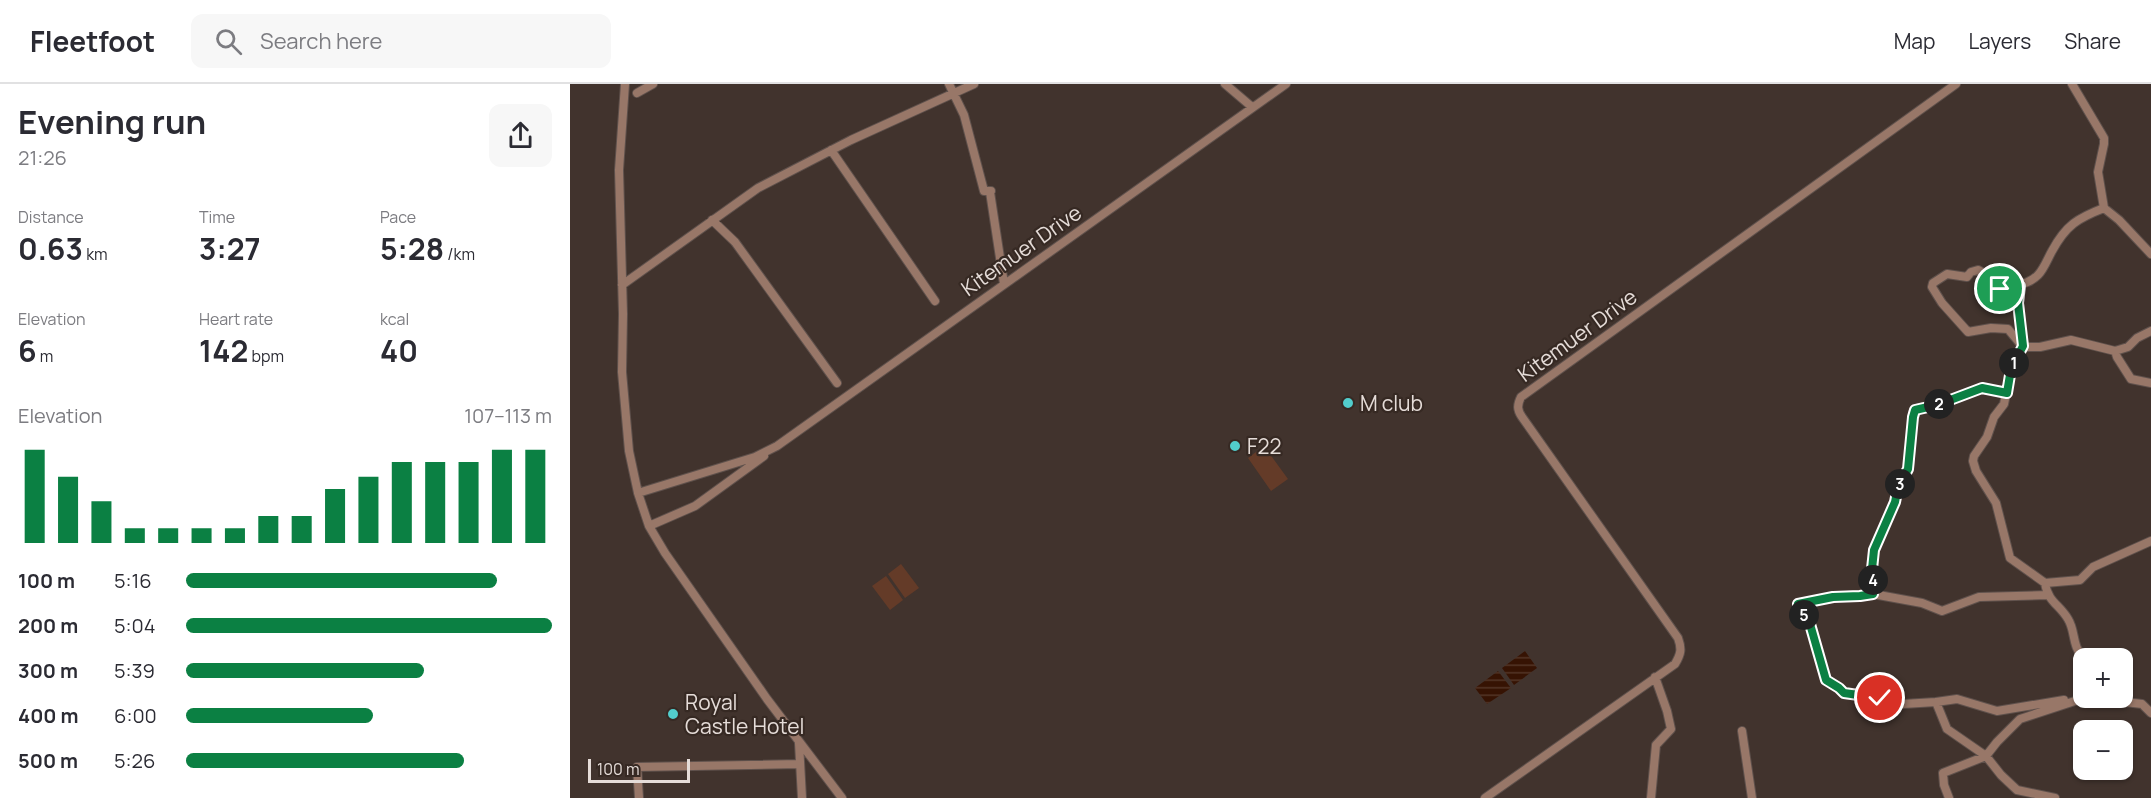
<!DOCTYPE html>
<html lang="en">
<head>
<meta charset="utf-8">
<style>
	body { margin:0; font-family:Manrope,sans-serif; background:#f7f7f7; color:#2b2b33; height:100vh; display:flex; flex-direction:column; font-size:22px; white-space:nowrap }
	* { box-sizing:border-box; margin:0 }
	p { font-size:20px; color:#7c7c81 }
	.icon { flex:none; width:33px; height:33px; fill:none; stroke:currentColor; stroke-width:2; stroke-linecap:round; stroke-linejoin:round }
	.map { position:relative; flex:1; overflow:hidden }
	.sheet { display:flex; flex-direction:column; background:#fff; width:570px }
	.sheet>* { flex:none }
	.buttons { position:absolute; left:1503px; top:564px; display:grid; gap:12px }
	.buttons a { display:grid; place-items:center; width:60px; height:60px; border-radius:12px; background:#fff; box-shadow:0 2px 4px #0004; font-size:30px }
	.scale { position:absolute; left:18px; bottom:15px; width:102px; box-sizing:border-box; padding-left:6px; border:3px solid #e5dcd8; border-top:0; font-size:16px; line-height:21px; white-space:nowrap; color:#e5dcd8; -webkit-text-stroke:4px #362923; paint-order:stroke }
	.pin { position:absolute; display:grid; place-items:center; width:51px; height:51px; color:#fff; margin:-26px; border:3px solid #fff; border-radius:50%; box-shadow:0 2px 6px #0007 }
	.km { position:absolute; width:30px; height:30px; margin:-15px; border-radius:50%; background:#222; color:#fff; font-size:16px; line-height:30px; text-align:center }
	.round { display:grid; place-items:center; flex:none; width:63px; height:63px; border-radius:12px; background:#f7f7f7 }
	.summary { display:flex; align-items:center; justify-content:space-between; height:102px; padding:0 18px }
	h1 { font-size:33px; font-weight:700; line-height:45px }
	.figures { display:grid; grid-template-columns:repeat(3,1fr); gap:9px; height:102px; padding:6px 18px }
	.figures div { display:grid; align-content:center }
	.figures b { font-size:30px; font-weight:700 }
	.figures small { font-size:16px; font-weight:400 }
	.figures p { font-size:16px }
	.chart { height:168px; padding:12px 18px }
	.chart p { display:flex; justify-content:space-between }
	.chart svg { width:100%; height:108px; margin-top:6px; stroke:#0b8043; stroke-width:6 }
	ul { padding:0 18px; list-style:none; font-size:20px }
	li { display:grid; grid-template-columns:96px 72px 1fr; align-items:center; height:45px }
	li i { height:15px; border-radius:8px; background:#0b8043 }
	header { display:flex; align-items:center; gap:36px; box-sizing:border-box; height:84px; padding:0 30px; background:#fff; border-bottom:2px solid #e1e1e2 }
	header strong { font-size:28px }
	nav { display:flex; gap:33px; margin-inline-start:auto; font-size:21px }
	.search { width:420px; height:54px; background:#f7f7f7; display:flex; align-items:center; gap:15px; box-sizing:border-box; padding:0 21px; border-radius:12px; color:#7c7c81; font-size:22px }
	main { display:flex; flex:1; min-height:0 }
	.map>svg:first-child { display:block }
</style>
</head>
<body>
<header>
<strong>Fleetfoot</strong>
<div class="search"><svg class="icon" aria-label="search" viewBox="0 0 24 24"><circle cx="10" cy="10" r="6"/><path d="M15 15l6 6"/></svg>Search here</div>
<nav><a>Map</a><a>Layers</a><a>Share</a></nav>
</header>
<main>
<section class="sheet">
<div class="summary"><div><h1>Evening run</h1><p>21:26</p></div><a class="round"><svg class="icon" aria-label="share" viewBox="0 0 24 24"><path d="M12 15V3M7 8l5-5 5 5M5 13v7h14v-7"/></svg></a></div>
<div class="figures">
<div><p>Distance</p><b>0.63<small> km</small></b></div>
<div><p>Time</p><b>3:27</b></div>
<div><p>Pace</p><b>5:28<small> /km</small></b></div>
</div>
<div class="figures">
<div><p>Elevation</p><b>6<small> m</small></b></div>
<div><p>Heart rate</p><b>142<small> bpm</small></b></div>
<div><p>kcal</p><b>40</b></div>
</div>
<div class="chart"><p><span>Elevation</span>107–113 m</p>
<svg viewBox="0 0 160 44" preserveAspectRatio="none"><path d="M5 44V6M15 44V17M25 44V27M35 44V38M45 44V38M55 44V38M65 44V38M75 44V33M85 44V33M95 44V22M105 44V17M115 44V11M125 44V11M135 44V11M145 44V6M155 44V6"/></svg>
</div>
<ul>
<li><b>100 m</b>5:16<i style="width:85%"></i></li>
<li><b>200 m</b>5:04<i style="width:100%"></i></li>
<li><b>300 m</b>5:39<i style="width:65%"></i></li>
<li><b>400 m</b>6:00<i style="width:51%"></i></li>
<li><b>500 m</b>5:26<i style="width:76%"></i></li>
</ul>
</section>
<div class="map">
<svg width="1581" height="714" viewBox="0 0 1581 714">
	<defs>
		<pattern id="water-rules" width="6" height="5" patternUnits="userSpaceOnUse" patternTransform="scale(1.5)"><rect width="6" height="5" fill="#361303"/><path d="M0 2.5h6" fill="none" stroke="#533527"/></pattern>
	</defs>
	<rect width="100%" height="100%" fill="#41332d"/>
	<path fill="#643b28" d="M694,362L718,395L701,407L678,374Z
		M331,480L349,504L335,514L318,490Z
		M316,492L333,516L320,526L302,502Z"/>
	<path fill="url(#water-rules)" d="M955,567L967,584L944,601L932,584Z
		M928,587L941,604L917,620L905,604Z"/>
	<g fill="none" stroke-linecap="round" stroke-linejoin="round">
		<g stroke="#5f514c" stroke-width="10">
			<path id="minor" d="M55,0L49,86L53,230L52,288L59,367L68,409L79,442L95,469L197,615L272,714
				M379,0L394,31L414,107H421
				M655,0L682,23
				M1502,0L1534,54V60L1528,88L1534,124L1549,136L1581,170
				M67,9L83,0
				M261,66L365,217
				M420,108L434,200
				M1534,124C1508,134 1496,141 1482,167C1478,174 1474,185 1468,191C1455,204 1443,198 1430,205C1420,199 1418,190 1408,186L1401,188L1397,193L1377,190L1363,199L1362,203L1372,219L1398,248L1421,244L1438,245L1453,263H1470L1501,256L1545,267L1558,263L1567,254L1581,247
				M142,136L165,158L267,299
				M52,201L188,104L281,56L404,0
				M1451,202L1448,219L1453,263L1441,285L1434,320L1424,333L1417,353L1404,372L1403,377L1406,387L1426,419L1440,474L1475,499L1510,496L1523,483L1581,457
				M1545,267L1547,273L1561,295L1581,299
				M68,409L185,373L207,362L716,0
				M79,442L125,422L194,372
				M1475,499C1478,518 1489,520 1498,535C1506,548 1501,560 1514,576
				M1303,510L1302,485L1304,466L1325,419L1328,403L1339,385L1343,329L1349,324L1367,321L1412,304L1437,309
				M1477,511L1409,513L1372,527L1352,519L1303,510L1263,513L1228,520L1240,540L1256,596L1269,604L1274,609L1310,614L1333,620L1366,618L1377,645L1416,672L1431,691L1447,706L1485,714
				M1520,614L1572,620L1581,629
				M1366,618L1387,615L1427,627L1494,616
				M1172,647L1182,714
				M229,659L232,714
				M69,714L67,683L230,680
				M915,714L1105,580C1111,570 1112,565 1108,554L952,333C947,326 947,321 951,313L1386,0
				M1081,714L1086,661L1101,645L1097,627L1085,593
				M1379,714L1374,701L1373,689L1416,672L1427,658L1450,635L1514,614"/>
		</g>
		<use href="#minor" stroke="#987768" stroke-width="8"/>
	</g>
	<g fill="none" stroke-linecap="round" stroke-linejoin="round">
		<g stroke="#fff" stroke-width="12">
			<path id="route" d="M1310,614L1274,609L1269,604L1256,596L1240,540L1228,520L1263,513L1290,512L1303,510L1302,485L1304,466L1325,418L1328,403L1338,385L1343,333L1345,326L1367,321L1412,304L1437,309L1441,285L1453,262L1448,219L1450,202L1437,201L1430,205"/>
		</g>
		<use href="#route" stroke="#0b8043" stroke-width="8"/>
	</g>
	<g fill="#52cdcc" stroke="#362923" stroke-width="2">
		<circle cx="778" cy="319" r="6"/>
		<circle cx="665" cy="362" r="6"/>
		<circle cx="103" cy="630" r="6"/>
	</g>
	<g text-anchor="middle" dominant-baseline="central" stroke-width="4.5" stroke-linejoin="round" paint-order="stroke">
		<g font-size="21" fill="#e5dcd8" stroke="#362923">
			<text transform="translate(451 166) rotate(-35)">Kitemuer Drive</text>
			<text transform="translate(1007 251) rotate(-36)">Kitemuer Drive</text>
		</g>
		<g font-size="21" fill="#e5dcd8" stroke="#362923" text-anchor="start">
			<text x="790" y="319">M club</text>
			<text x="677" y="362">F22</text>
			<text x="115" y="618">Royal<tspan x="115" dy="24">Castle Hotel</tspan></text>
		</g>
	</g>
</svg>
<div class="buttons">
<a>+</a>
<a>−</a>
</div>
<div class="scale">100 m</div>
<div class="pin" style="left:1430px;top:205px;background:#1e9e55"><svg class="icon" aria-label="arrive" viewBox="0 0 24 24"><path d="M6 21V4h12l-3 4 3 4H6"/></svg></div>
<div class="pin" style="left:1310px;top:614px;background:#d93025"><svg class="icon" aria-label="check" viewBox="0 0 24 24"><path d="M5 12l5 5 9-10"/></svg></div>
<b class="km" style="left:1444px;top:279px">1</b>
<b class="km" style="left:1369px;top:320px">2</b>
<b class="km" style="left:1330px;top:400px">3</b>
<b class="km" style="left:1303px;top:496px">4</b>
<b class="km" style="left:1234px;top:531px">5</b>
</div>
</main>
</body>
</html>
